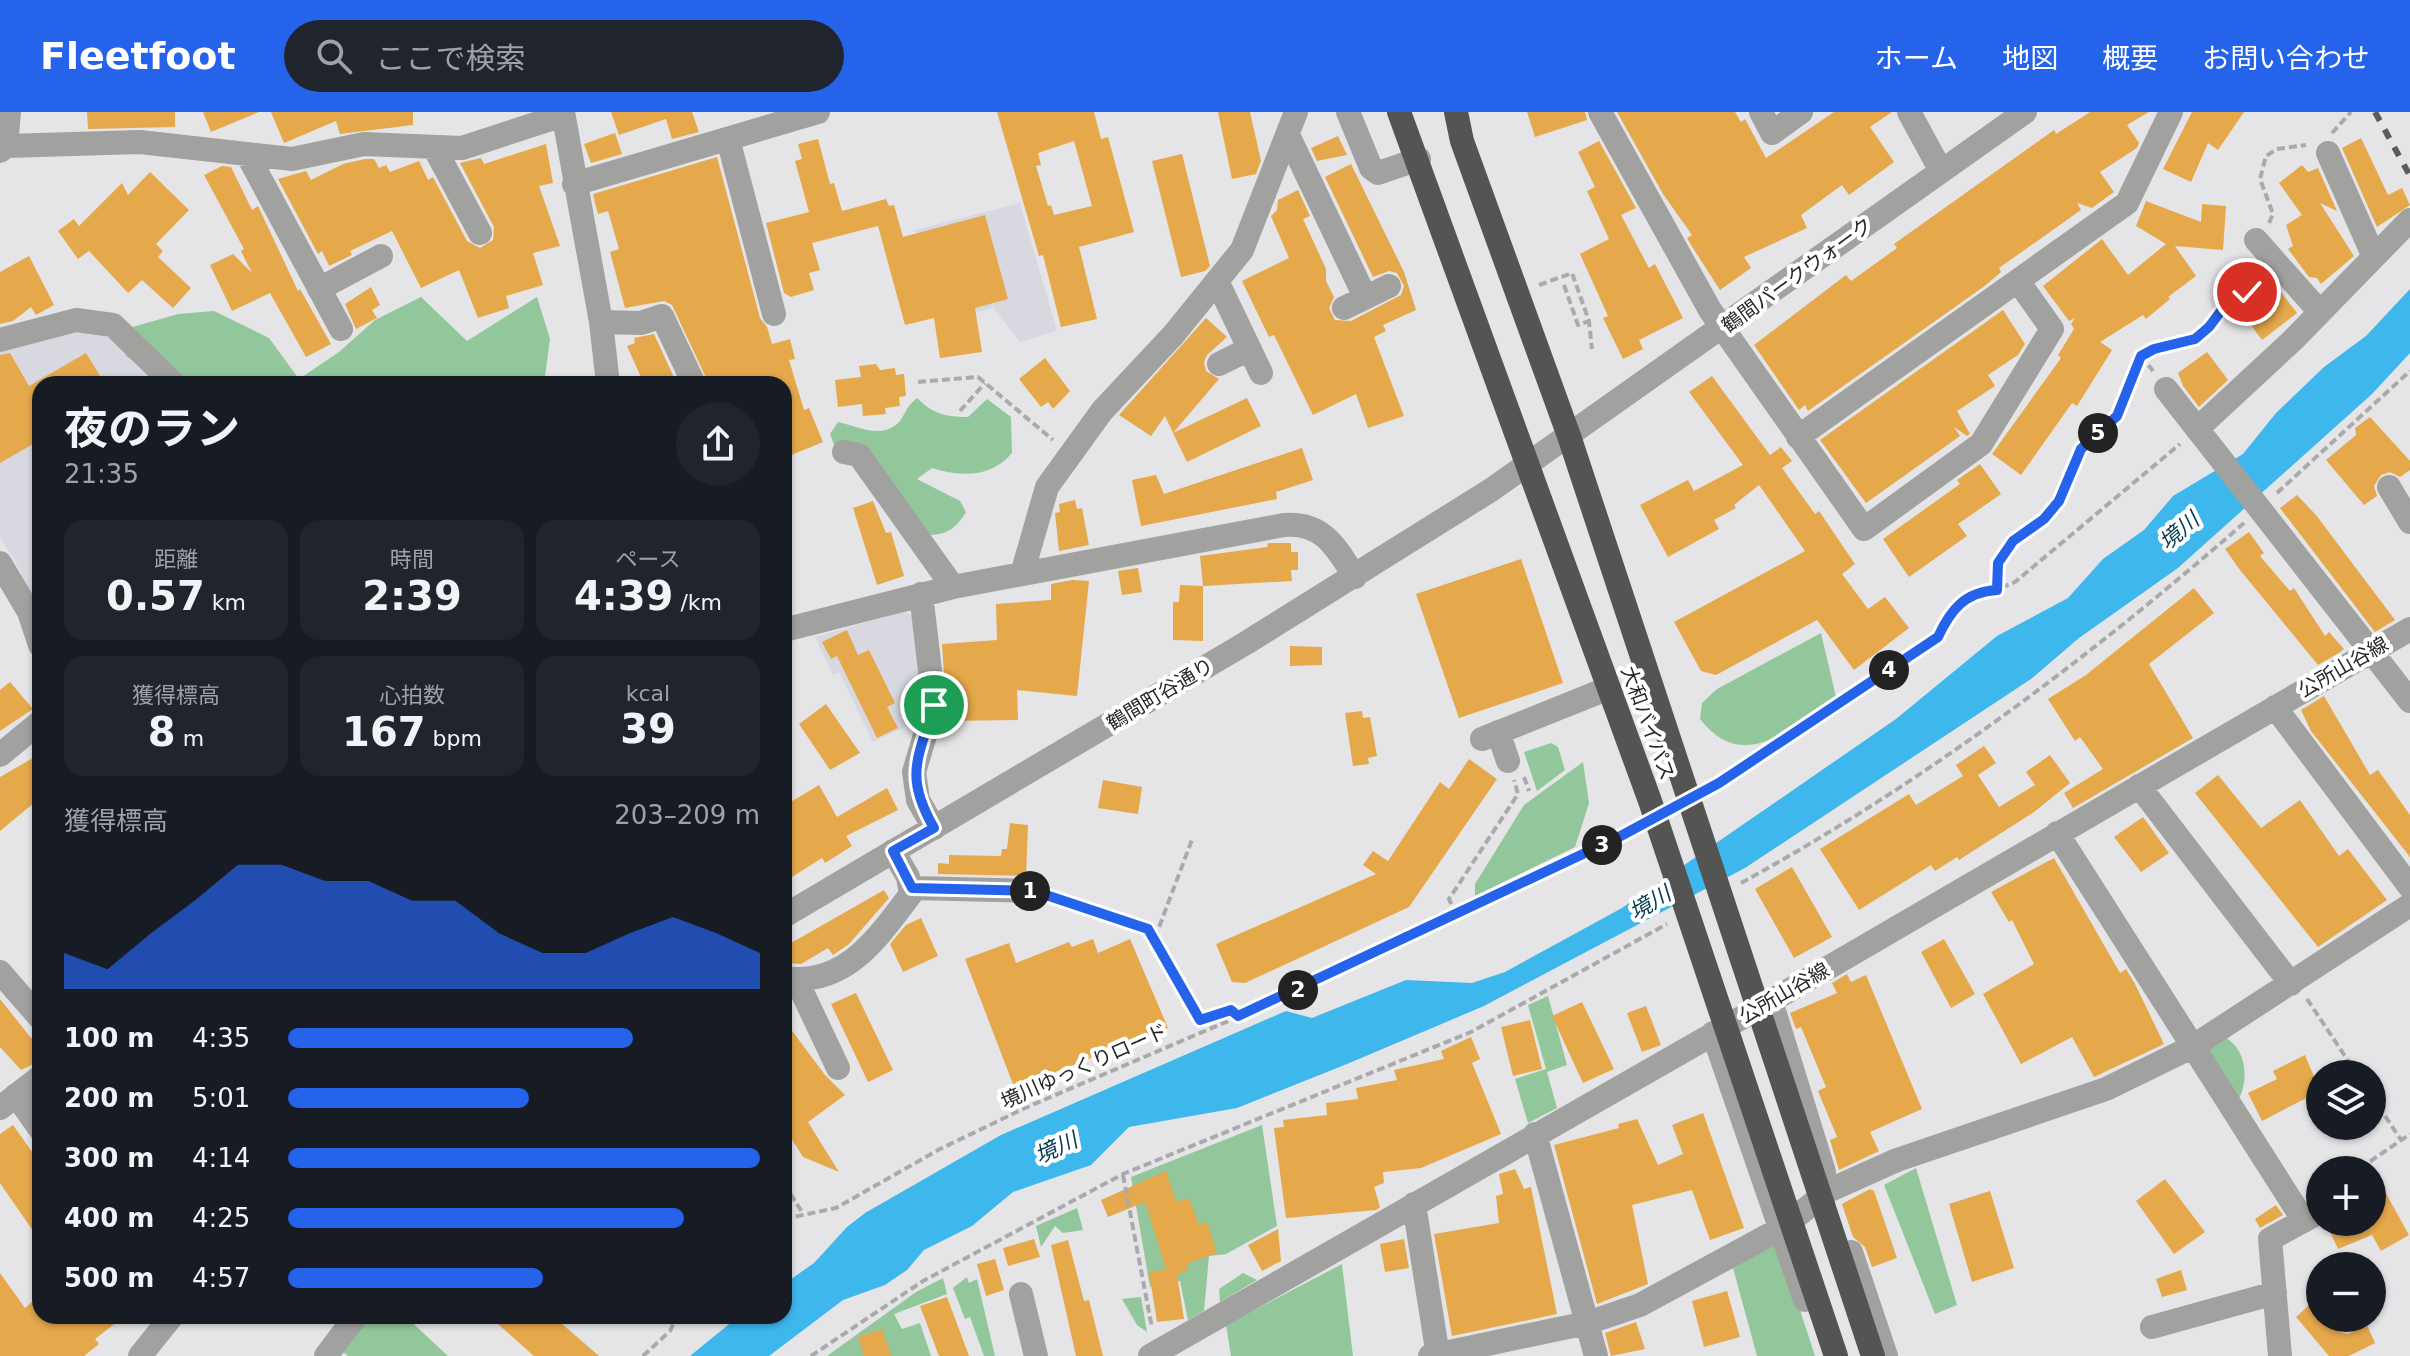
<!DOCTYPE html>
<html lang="ja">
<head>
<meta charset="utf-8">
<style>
	body { margin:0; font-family:"DejaVu Sans","Noto Sans JP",sans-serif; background:#20242c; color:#f1f3f6; height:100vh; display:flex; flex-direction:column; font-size:30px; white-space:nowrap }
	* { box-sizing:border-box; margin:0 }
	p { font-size:26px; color:#9ea1a6 }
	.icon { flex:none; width:44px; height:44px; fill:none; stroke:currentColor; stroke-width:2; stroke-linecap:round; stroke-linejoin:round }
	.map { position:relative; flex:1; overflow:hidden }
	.side { position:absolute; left:32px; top:264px; width:760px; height:948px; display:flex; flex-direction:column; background:#171b24; border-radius:24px; box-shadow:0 2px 6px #0004 }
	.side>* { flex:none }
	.tools { position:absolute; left:2306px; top:948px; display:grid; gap:16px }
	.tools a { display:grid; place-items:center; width:80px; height:80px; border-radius:50%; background:#171b24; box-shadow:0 2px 6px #0004; font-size:40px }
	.pin { position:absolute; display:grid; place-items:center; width:68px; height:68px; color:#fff; margin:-34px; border:4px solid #fff; border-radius:50%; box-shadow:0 2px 8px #0007 }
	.km { position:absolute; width:40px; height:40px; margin:-20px; border-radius:50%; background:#222; color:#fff; font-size:22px; line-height:40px; text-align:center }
	.round { display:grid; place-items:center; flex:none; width:84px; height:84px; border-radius:42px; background:#20242c }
	.head { display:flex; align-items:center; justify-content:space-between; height:136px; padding:0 32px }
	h1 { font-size:44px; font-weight:700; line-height:60px }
	.figures { display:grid; grid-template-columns:repeat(3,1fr); gap:12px; height:136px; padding:8px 32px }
	.figures div { display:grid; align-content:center; border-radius:20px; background:#20242c; text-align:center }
	.figures b { font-size:40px; font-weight:700 }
	.figures small { font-size:22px; font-weight:400 }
	.figures p { font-size:22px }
	.chart { height:224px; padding:16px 32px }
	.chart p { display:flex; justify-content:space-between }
	.chart svg { width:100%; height:144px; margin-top:8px; fill:#2563eb; opacity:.7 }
	ul { padding:0 32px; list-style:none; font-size:26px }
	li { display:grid; grid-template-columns:128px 96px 1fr; align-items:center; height:60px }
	li i { height:20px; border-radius:10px; background:#2563eb }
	header { display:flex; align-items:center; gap:48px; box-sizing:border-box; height:112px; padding:0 40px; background:#2563eb; color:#fff }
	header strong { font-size:38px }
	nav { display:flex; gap:44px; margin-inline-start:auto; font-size:28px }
	.search { width:560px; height:72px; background:#20242c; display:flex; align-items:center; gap:20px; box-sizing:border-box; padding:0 28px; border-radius:44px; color:#9ea1a6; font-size:30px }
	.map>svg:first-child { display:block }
</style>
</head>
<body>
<header>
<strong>Fleetfoot</strong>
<div class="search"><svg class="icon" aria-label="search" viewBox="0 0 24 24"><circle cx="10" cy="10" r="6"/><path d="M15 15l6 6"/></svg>ここで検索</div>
<nav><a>ホーム</a><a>地図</a><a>概要</a><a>お問い合わせ</a></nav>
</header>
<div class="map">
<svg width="2410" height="1244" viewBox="0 0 2410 1244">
	<rect width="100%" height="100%" fill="#e5e5e7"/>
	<path fill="#d8d8e1" d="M1020,91L1057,219L1020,230L993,196L939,210L915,118Z
		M77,216L109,220L166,272H40V490L34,494L17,465L22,461L0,425V238Z
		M906,499L913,505L925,597L922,607L873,630L839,560L833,563L815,525Z"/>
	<path fill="#92c79b" d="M421,185L467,229L537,185L550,227L544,272H169L126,244L122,218L178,202L214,199L269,226L299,267L339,240L375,208Z
		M917,286C933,302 946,305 968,305L987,287L1011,305L1012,341C991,366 961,365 932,356L917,367L960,389L966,400C953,422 941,424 916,423L885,379L836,338L830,322L838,310C857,314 879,327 897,312C905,305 905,295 917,286Z
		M1821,521L1836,585C1794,614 1744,664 1700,607L1702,591L1717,577Z
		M1551,631L1558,635L1565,658L1537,679L1524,640Z
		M1583,650L1589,691L1575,735L1475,784V772L1524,693Z
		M1548,884L1567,953L1547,960L1557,996L1528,1011L1515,967L1546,957L1528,893Z
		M2223,924C2247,936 2250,969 2237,990L2204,937Z
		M1262,1013L1277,1114L1226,1142L1209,1144L1204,1199L1188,1208L1180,1169L1150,1175L1131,1065Z
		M1916,1056L1957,1193L1935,1202L1884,1073Z
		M1077,1096L1083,1118L1063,1121L1055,1114L1041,1135L1036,1114Z
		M1778,1130L1815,1244H1757L1733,1156Z
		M1342,1152L1353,1244H1231L1226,1213Z
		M1243,1161L1257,1168L1220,1190L1219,1177Z
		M967,1165L969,1171L977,1167L995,1244H984L970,1205L965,1207L953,1176Z
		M943,1166L947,1182L894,1202L902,1217L920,1211L931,1244H827L916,1180Z
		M1141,1185L1147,1220L1137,1213L1122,1187Z
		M371,1204H405L448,1244H348L342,1239Z"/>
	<path fill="#3eb7ed" d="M2410,177V241L2372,282L2178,456L2079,526L2031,567L1745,756L1484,894L1347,952L1237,996L1129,1015L1091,1053L1013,1080L972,1114L924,1138L907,1158L885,1173L843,1188L769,1244H690L739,1204H784V1172L814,1151L847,1115L865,1101L1001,1023L1286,899L1312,906L1406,868L1472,871L1505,860L1622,796L1896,607L1997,524L2068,486L2103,447L2144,418L2173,384L2243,342L2276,301L2324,255L2366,224Z"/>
	<path fill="#e5a84b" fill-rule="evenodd" d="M87,0H175V15L88,17Z
		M203,0H259L211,20Z
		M271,0H413V13L340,22L336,9L284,31Z
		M611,0H692L699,20L672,27L666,7L619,23Z
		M997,0H1094L1101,27L1108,25L1134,120L1079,135L1097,207L1061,215L1043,143L1039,144ZM1074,29L1092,94L1054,103L1051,93L1048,94L1036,54L1041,53L1038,41Z
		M1218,0H1250L1261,49L1256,62L1232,67Z
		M1527,0H1585L1587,8L1535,25Z
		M1617,0H1735L1741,10L1745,7L1766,46L1834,0H1892L1870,15L1894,50L1849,83L1842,73L1801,103L1807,116L1744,145L1751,156L1720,178L1691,133L1687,126L1692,123L1663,82Z
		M2090,0H2149L2127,13L2139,31L2137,36L2100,60L2114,80L2092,96L2077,91L2081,98L1999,156L2001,160L1986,173L1808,299L1805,293L1799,298L1754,233L1846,163L1851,169L1897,136L1894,132L2054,18L2056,22Z
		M2192,0H2244L2218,38L2208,31L2191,70L2163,57Z
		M615,21L622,42L591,51L584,32Z
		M1338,24L1347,43L1317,49L1311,36Z
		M2361,26L2388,83L2402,76L2410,93L2377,115L2342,36Z
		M818,27L830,72L834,71L842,99L886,87L889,94L894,93L903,125L985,103L1008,187L975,196L982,240L940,246L934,206L905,213L878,114L812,131L820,158L809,161L814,178L791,185L784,181L766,111L809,100L795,49L802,47L798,32Z
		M1599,29L1636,96L1621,103L1649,156L1655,152L1683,206L1639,228L1643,237L1623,247L1603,206L1608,204L1580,142L1609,127L1587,79L1595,75L1578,40Z
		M546,32L553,71L539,74L560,134L533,141L543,173L506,184L509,196L478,206L459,158L421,176L392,119L350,139L352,143L329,154L322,139L318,142L278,67L306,59L311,68L343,52L365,47H374L379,56L386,53L390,60L419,49L428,68L433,65L467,129L480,136L493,128L494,115L460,51L481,46L484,52Z
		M1182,42L1210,154L1205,159L1181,165L1152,49Z
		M717,45L760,206L767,215L772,232L790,227L795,247L789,248L804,298L809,296L823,330L784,346V272H709L672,193L664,189L625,196L610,140L619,137L608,99L598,102L595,91L593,82Z
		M1351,52L1404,160L1416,198L1383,213L1386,219L1374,225L1404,304L1368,316L1356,282L1313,303L1274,223L1269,225L1242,169L1289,146L1271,104L1277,98L1278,88L1298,78L1310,104L1303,107L1326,157V169L1334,185L1329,196L1335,208L1351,209L1401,183L1404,174L1397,161L1389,159L1373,165L1325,65Z
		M2302,53L2308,60L2318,56L2337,99L2320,91L2354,144L2321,172L2317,166L2309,165L2288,137L2293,134L2286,113L2302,103L2279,71Z
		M222,54L231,55L252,98L258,94L298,179L300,177L331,232L306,245L270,181L232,199L210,153L233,142L252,161L241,139L244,137L204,63Z
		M150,60L189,98L156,132L163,139L158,145L191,176L173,196L142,168L128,181L89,139L78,147L58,119L74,107L79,114L122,71L128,83Z
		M2146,89L2201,110L2202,92L2226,94L2223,138L2175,134L2196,164L2168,185L2170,187L2146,207L2143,203L2100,230L2112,238L2077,294L2072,291L2021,363L1992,342L2061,246L2058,243L2074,217L2071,212L2075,206L2069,209L2043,174L2102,127L2128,163L2166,132L2136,114Z
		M29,144L54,193L36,203L31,195L13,209L0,212V160Z
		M371,175L380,193L372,198L377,206L356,217L345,192Z
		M2277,175L2297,201L2262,228L2248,209L2268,195L2262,187Z
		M2003,198L2025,232L2018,243L1988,263L1995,274L1957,299L1970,322L1967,324L1954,315L1960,324L1866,391L1820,328Z
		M1206,206L1227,225L1207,243L1204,250L1206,259L1219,267L1173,321L1165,304L1151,324L1119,303Z
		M654,222L677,272H644L627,234L635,231L634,226Z
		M2207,240L2228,268L2199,295L2183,274L2178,261Z
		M10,241L29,274L86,241L105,272H40V328L0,351V243Z
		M1045,246L1070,279L1053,297L1048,290L1041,295L1019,267Z
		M876,252L880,258L895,256L896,263L904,262L906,284L899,285L900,294L885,296L886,302L863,304L862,292L838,295L835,268L861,265L859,254Z
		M1712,264L1770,343L1781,335L1792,349L1782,356L1815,402L1819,399L1855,452L1842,462L1868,497L1885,485L1909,516L1854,558L1817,508L1716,563L1701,559L1674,510L1805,439L1759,373L1734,393L1736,396L1714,408L1719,417L1668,445L1640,393L1688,368L1694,379L1743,353L1689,280Z
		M1247,286L1261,314L1187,350L1173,321Z
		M2370,305L2410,349V358L2400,365L2390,360L2381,363L2374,374L2377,384L2364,393L2326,348L2356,323L2355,316Z
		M1302,336L1313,368L1276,380L1277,387L1141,414L1132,368L1156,363L1164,382Z
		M1980,352L2001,382L1958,412L1967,424L1909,465L1883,427L1960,372L1957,368Z
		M2297,383L2316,403L2395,508L2375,520L2280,396Z
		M1075,388L1077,397L1082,396L1089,433L1059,439L1055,401L1060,400L1059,392Z
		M873,389L886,421L891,420L904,464L877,473L853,396Z
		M2249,420L2264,441L2260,444L2290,479L2294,476L2325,524L2329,520L2344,537L2339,541L2318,553L2240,458L2225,437Z
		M1268,431H1291V440H1298V458H1291L1292,469L1203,474V529L1173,528V490H1179L1180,473L1203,474L1200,444L1267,435Z
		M1521,447L1563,571L1459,606L1416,482Z
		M1138,456L1142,480L1122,483L1118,459Z
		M1072,468L1089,469L1077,584L1017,578L1018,608L947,609L942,532L997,528L996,492L1051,488V472Z
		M2194,476L2214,501L2149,552L2193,626L2073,696L2064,681L2103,657L2080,625L2075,629L2048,587L2086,563Z
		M847,518L858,543L869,538L895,591L887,595L898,616L877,626L837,544L831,547L822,530Z
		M1290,534L1322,535V553L1290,554Z
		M10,570L33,597L0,619V578Z
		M2324,584L2370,663L2378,658L2410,703V745L2311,619L2301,598Z
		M826,592L860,641L830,658L799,612Z
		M1362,599L1363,606L1370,605L1377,644L1368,646L1369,652L1353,654L1345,601Z
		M1984,634L1996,651L1978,663L1999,695L2035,673L2026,660L2050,643L2070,671L2034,700L1959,748L1957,745L1935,759L1931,753L1859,798L1820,737L1909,682L1916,693L1963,664L1956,653Z
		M40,642V686L0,719V665Z
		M1469,647L1497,667L1409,795L1245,871L1232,870L1216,832L1376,762L1363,753L1373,739L1388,749L1440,670L1449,677Z
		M2218,663L2261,716L2300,688L2339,744L2348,737L2387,788L2318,835L2195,681Z
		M1103,668L1142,675L1138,702L1098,696Z
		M819,673L837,705L887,676L898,698L846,724L852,734L825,751L822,746L784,770V694Z
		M2143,705L2169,741L2141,760L2114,725Z
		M1010,711L1028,713L1026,764L938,762V751L949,752V743L1001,744L1002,737H1007Z
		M2054,746L2120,861L2126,857L2135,872L2164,932L2094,965L2072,925L2021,952L1983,882L2034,852L2012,808L2009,810L1991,780Z
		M1792,755L1832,825L1794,846L1755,777Z
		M884,778L889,786L849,832L833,843L828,836L801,852L784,851V835Z
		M921,806L938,844L903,860L890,832L906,813Z
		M1093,827L1098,841L1130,827L1168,916L1055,960L1057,966L1016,980L965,847L1009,831L1016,851L1069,830L1072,835Z
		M1944,827L1975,882L1951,896L1921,840Z
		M1847,862L1851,870L1866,863L1922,997L1870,1020L1879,1039L1839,1058L1830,1028L1837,1025L1818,979L1826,975L1801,915L1796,917L1790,901L1837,881L1832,871Z
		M856,881L893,958L868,970L831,892Z
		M0,887L31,926L40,921V949L21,958L0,935Z
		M1582,890L1614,957L1583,971L1552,904Z
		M1646,894L1661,933L1642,940L1627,901Z
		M784,908L825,963L845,983L808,1010L839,1060L803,1045L784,1015Z
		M1530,908L1542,957L1513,964L1501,915Z
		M1471,925L1480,947L1472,951L1501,1022L1421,1056L1383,1060L1384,1071L1374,1075L1380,1095L1376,1098L1286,1106L1274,1016L1284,1015L1283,1008L1327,1003L1326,991L1358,987L1356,976L1397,968L1394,958L1444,947L1441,939Z
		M2305,943L2320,979L2262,1009L2248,981L2277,967L2273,959Z
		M1703,1001L1744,1116L1710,1128L1692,1078L1632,1093L1648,1172L1597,1192L1554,1033L1619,1016L1618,1012L1637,1007L1658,1053L1683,1042L1672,1013Z
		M13,1013L40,1051V1129L0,1071V1022Z
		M2372,1056L2409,1123L2381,1139L2372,1123L2338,1137L2327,1113L2331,1110H2372Z
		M1515,1057L1524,1077L1531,1075L1557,1202L1452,1224L1434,1122L1499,1111L1496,1084L1503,1082L1499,1062Z
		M1166,1059L1176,1090L1189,1086L1199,1113L1207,1110L1217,1141L1186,1152L1189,1158L1177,1162L1184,1207L1157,1210L1149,1160L1166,1157L1145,1090L1108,1105L1101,1088Z
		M2165,1067L2205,1120L2174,1142L2136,1089Z
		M1870,1077L1874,1079L1897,1146L1872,1155L1865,1135L1853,1125L1842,1092Z
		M1990,1079L2014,1156L1972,1170L1949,1092Z
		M2276,1093L2283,1103L2260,1116L2255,1107Z
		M1278,1117L1281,1149L1262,1159L1248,1133Z
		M1034,1127L1040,1145L1008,1154L1003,1136Z
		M1404,1127L1409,1156L1385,1160L1380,1132Z
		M1068,1128L1084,1189L1089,1188L1103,1244H1076L1051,1133Z
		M995,1147L1004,1178L986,1184L977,1152Z
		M2181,1158L2187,1178L2162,1185L2156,1167Z
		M0,1161L25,1196L40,1183V1204H125L95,1227L99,1232L84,1244H0Z
		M1727,1179L1740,1225L1704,1235L1692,1189Z
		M947,1185L969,1244H939L920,1194Z
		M2309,1193L2329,1216L2347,1222L2367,1213L2375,1231L2349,1244H2329L2296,1205Z
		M489,1204H553L599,1244H534Z
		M1636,1210L1645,1237L1611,1244L1605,1221Z
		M882,1217L891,1244H864L858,1225Z"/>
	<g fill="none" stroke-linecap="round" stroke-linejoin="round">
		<path stroke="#aaaaac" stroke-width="4" stroke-dasharray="8 4" stroke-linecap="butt" d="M2332,21L2351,0
			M2269,111L2273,102L2260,67L2266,44L2277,37L2306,33
			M1539,173L1572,161L1589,209L1592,237
			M1564,173L1578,213L1589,209
			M2141,244L2153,259
			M918,270L978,265L1053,328
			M960,299L985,271
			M2277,381L2410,259
			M1997,478L1998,451L2013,429L2044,407L2059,389L2081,337L2117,304L2141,244L2154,237L2195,227L2209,215L2227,191L2247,180L2252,173L2253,159
			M1524,665L1529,679
			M1709,677L1938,525C1962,473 1971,489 2015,470L2180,332
			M1741,771C1922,672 2089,546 2244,411
			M1055,787L1148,817L1200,908L1231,898L1237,904
			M1456,803L1449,787L1518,682L1514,668
			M1155,826L1193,725
			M2307,887L2357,962
			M2372,984L2401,1028
			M2368,1058L2365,1053L2410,1022
			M1123,1063L1152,1216
			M2372,1066V1070
			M784,1072L802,1100
			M784,1107L836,1096L940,1037L1025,996L1303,877L1634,717
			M643,1244L670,1219L677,1204
			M811,1244L923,1169L1123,1062L1471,920L1667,812"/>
		<path stroke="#a1a1a0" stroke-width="24" d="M563,0L601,210L608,272
			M1348,0L1371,56L1378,61L1419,47
			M1600,0L1710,198L1864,417L1981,332L2052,217L2018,169
			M1761,0L1772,21L1801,0
			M1909,0L1941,59
			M1288,23L1365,185
			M728,27L774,202
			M6,34L9,0
			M434,35L480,121
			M0,39L6,34L140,30L292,47L364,32L462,36L563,3
			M2328,41L2374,145
			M247,42L341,217
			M574,72L818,0
			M2256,128L2320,200
			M1217,169L1261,261
			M319,177L381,144
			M1344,196L1389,174
			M601,210L641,211L662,204L694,272
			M0,228L76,208L113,213L174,272
			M1219,252L1249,237
			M2166,277L2410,589
			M2197,317L2293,228L2410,108
			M1798,325L2127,91L2171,0
			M844,340L859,343L953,475
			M2389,375L2410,410
			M0,451L29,500L40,533
			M1022,462L1047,375L1102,299L1174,222L1242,138L1296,0
			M921,482L934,593L914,660L918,688L934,716
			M784,518L953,475L1284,413C1323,410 1336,435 1355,465
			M2275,595L2410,775
			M1498,620L1508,649
			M1482,627L1609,576
			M0,643L40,610
			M2139,674L2291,872
			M2057,721L2304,1109
			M912,776L1034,779
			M784,804L1246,531L1491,378L2025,0
			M0,860L40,906
			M784,866C846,875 878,825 911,782L908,765L893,739
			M796,867L838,956
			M1771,889L1824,1060
			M1713,921L1805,1188
			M16,983L40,1017
			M0,996L40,965
			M1535,1022L1596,1244
			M1414,1092L1438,1244
			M1851,1140L1886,1244
			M1021,1182L1036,1244
			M2152,1215L2275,1181
			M140,1244L172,1204
			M326,1244L356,1204
			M1150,1244L1771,889L2410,517
			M1430,1244L1587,1211L1640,1193L1780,1117L1830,1078L1897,1048L2106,977L2192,935L2410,793
			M2280,1244L2270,1127L2320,1100"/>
		<path stroke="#545453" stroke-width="24" d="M1399,0L1650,689L1836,1244
			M1456,0L1462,29L1569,324L1873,1244"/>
		<path stroke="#5c5c5e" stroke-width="6" stroke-dasharray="10 10" stroke-linecap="butt" d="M2375,0L2410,64"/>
	</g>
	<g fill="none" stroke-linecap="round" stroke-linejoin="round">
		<g stroke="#fff" stroke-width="16">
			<path id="route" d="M934,593C918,647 904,664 934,716L893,739L912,776L1034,779L1148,817L1200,908L1231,898L1238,904L1617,726L1719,671L1938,525C1951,497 1965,480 1997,478L1998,451L2013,429L2044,407L2059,389L2081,337L2117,304L2141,244L2154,237L2195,227L2209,215L2227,191L2247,180"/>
		</g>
		<use href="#route" stroke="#2563eb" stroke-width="10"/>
	</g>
	<g text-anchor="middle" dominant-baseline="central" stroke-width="8" stroke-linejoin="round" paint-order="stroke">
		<g font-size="20" fill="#272728" stroke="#fff">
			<text transform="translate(1797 163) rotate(-36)">鶴間パークウォーク</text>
			<text transform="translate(2343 555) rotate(-30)">公所山谷線</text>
			<text transform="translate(1160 582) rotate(-31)">鶴間町谷通り</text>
			<text transform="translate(1648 611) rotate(70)">大和バイパス</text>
			<text transform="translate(1784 881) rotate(-30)">公所山谷線</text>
			<text transform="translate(1084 954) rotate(-24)">境川ゆっくりロード</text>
		</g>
		<g font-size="22" font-style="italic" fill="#073c52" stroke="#fff">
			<text transform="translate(2179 419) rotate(-40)">境川</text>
			<text transform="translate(1650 791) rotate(-31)">境川</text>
			<text transform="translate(1056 1036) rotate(-25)">境川</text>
		</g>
	</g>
</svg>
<div class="tools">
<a><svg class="icon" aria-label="layers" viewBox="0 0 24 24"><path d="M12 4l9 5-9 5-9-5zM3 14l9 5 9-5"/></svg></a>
<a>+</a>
<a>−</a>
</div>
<div class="pin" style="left:934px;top:593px;background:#1e9e55"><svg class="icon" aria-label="arrive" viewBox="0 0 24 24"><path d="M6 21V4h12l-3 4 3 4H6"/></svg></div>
<div class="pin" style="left:2247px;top:180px;background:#d93025"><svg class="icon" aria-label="check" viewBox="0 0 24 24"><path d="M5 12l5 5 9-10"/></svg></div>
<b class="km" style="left:1030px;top:779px">1</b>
<b class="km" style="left:1298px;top:878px">2</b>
<b class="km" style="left:1602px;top:733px">3</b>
<b class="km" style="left:1889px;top:558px">4</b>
<b class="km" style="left:2098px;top:321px">5</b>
<section class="side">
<div class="head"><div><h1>夜のラン</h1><p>21:35</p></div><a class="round"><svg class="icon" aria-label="share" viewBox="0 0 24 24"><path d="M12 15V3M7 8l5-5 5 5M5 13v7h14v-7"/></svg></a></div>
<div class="figures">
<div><p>距離</p><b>0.57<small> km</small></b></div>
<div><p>時間</p><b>2:39</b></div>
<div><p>ペース</p><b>4:39<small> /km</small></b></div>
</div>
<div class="figures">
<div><p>獲得標高</p><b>8<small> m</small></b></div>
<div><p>心拍数</p><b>167<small> bpm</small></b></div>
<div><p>kcal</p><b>39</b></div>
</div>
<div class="chart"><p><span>獲得標高</span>203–209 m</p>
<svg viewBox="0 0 160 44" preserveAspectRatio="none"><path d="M0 44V33L10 38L20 27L30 17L40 6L50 6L60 11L70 11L80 17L90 17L100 27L110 33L120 33L130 27L140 22L150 27L160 33V44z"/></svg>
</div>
<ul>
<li><b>100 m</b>4:35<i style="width:73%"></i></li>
<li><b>200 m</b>5:01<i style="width:51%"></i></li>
<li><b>300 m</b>4:14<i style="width:100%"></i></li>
<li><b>400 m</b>4:25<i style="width:84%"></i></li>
<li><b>500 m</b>4:57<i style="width:54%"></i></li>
</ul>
</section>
</div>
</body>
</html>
